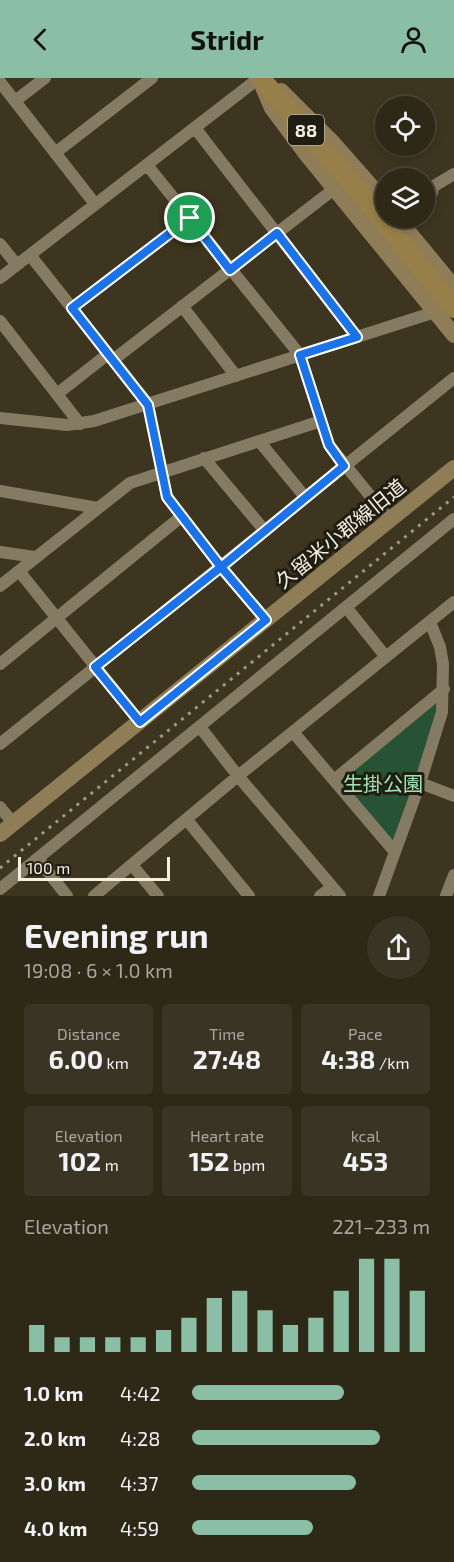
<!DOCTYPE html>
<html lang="en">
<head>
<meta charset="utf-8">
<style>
	body { margin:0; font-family:"Exo 2","Noto Sans JP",sans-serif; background:#3a3424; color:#f1f3f6; height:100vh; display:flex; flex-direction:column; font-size:22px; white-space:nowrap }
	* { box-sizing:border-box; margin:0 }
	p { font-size:20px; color:#a7a6a1 }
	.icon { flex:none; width:33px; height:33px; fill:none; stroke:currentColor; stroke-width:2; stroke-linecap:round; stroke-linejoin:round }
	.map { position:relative; height:818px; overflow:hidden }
	.panel { display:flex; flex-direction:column; background:#2e2817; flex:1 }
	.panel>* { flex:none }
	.controls { position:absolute; left:375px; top:18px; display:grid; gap:12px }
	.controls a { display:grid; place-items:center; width:60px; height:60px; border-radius:50%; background:#2e2817; box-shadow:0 3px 9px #0003,0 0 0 2px #494436; font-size:30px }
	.scale { position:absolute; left:18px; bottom:15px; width:152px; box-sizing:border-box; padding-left:6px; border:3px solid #f5f0e2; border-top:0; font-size:16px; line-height:21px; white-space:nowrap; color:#f5f0e2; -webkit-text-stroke:4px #201d13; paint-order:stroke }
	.pin { position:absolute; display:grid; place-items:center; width:51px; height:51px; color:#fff; margin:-26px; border:3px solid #fff; border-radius:50%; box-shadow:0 2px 6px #0007 }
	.round { display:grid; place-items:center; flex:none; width:63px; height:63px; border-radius:32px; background:#3a3424 }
	.overview { display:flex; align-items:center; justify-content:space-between; height:102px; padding:0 24px }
	h1 { font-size:33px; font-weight:700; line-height:45px }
	.stats { display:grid; grid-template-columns:repeat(3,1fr); gap:9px; height:102px; padding:6px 24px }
	.stats div { display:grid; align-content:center; border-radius:6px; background:#3a3424; text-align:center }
	.stats b { font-size:26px; font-weight:700 }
	.stats small { font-size:16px; font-weight:400 }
	.stats p { font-size:16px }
	.chart { height:168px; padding:12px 24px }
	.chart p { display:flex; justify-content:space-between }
	.chart svg { width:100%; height:108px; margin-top:6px; stroke:#8abfa5; stroke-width:6 }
	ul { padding:0 24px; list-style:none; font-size:20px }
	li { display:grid; grid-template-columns:96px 72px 1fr; align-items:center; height:45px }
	li i { height:15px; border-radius:8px; background:#8abfa5 }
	header { display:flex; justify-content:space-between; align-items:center; height:78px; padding:0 24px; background:#8abfa5; color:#111; font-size:27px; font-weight:700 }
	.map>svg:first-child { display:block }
</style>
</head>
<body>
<header><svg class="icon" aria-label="back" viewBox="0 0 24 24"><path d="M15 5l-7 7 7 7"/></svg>Stridr<svg class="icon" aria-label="person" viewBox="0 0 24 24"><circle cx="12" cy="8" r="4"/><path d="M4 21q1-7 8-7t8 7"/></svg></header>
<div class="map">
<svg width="454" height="818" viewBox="0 0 454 818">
	<rect width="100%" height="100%" fill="#3d351f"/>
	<path fill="#285236" d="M434,624L440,628L416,703L395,761L389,762L343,705V700Z"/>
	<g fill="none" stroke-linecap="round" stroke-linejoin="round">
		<path stroke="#857b63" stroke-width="12" d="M0,4L95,126
			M15,23L45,0
			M195,50L357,259
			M55,75L152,0
			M147,87L300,277L329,367L389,441
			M424,123L431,118L434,108L454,96
			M0,166L17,187
			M30,177L148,326L167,419L221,489L266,542
			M0,200L259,0
			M182,228L236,298
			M72,230L190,140
			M0,243L80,346
			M113,282L334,111
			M57,316L108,276
			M0,340L67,347L94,343L435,234L440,229
			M259,363L305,419
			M204,380L265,453
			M0,413L98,430
			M0,474L35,479
			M19,493L140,644
			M0,508L130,405L321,343
			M346,529L386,579
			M0,586L182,438
			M200,649L238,698L340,818
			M293,654L395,774
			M0,666L454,300
			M334,702L444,611
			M420,705L454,718
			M0,729L13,745
			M187,742L249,818
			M38,781L67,818
			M132,787L158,818
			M0,811L454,441
			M94,818L238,698L454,524
			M320,818L332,809
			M379,818L420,705L442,634L443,586L440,569L430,544
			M446,818L454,797"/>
		<path stroke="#8e7d56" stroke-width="16" d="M263,9L272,30L307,77L454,257
			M281,13L333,65L386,125
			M397,140L454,209
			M0,756L454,390"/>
		<path stroke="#967f49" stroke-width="20" d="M260,0L352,105L454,230"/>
		<path stroke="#9f9886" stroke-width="3" stroke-dasharray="3 6" stroke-linecap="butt" d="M0,790L454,419"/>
	</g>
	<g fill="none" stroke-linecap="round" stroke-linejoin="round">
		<g stroke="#fff" stroke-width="12">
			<path id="route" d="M190,140L72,230L148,327L167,419L221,489L95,589L140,644L266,542L221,489L344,388L329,367L300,277L357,259L277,155L230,192L190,140"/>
		</g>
		<use href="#route" stroke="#1a73e8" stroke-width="8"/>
	</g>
	<g text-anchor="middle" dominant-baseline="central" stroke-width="6" stroke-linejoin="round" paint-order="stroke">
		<rect fill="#201d13" stroke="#b5b1a4" stroke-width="1.5" x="288" y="37" width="36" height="30" rx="4.5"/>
		<g font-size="18" font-weight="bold" fill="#f5f0e2">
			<text x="306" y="52">88</text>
		</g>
		<g font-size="20" fill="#f5f0e2" stroke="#201d13">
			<text transform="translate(340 455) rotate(-39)">久留米小郡線旧道</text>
		</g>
		<g font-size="20" fill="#9ce6b3" stroke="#201d13">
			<text x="383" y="705">生掛公園</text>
		</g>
	</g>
</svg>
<div class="controls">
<a><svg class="icon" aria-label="locate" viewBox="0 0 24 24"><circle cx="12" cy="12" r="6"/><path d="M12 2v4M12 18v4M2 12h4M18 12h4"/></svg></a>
<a><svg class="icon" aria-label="layers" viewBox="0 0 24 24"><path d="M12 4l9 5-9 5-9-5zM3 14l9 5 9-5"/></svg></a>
</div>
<div class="scale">100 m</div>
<div class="pin" style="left:190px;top:140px;background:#1e9e55"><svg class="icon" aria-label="arrive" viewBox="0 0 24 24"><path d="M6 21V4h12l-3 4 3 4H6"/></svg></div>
</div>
<section class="panel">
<div class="overview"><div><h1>Evening run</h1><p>19:08 · 6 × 1.0 km</p></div><a class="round"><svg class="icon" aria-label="share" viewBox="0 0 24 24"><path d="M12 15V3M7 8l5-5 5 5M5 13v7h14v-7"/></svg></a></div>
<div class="stats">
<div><p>Distance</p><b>6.00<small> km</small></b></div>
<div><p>Time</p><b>27:48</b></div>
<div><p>Pace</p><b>4:38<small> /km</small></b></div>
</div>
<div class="stats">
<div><p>Elevation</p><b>102<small> m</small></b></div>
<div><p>Heart rate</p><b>152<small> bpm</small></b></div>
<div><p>kcal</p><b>453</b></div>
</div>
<div class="chart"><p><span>Elevation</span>221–233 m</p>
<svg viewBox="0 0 160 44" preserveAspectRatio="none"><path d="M5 44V33M15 44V38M25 44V38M35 44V38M45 44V38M55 44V35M65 44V30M75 44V22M85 44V19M95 44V27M105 44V33M115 44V30M125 44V19M135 44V6M145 44V6M155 44V19"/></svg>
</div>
<ul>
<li><b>1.0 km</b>4:42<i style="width:64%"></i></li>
<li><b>2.0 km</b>4:28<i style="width:79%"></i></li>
<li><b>3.0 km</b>4:37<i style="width:69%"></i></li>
<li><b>4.0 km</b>4:59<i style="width:51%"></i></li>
</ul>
</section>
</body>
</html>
